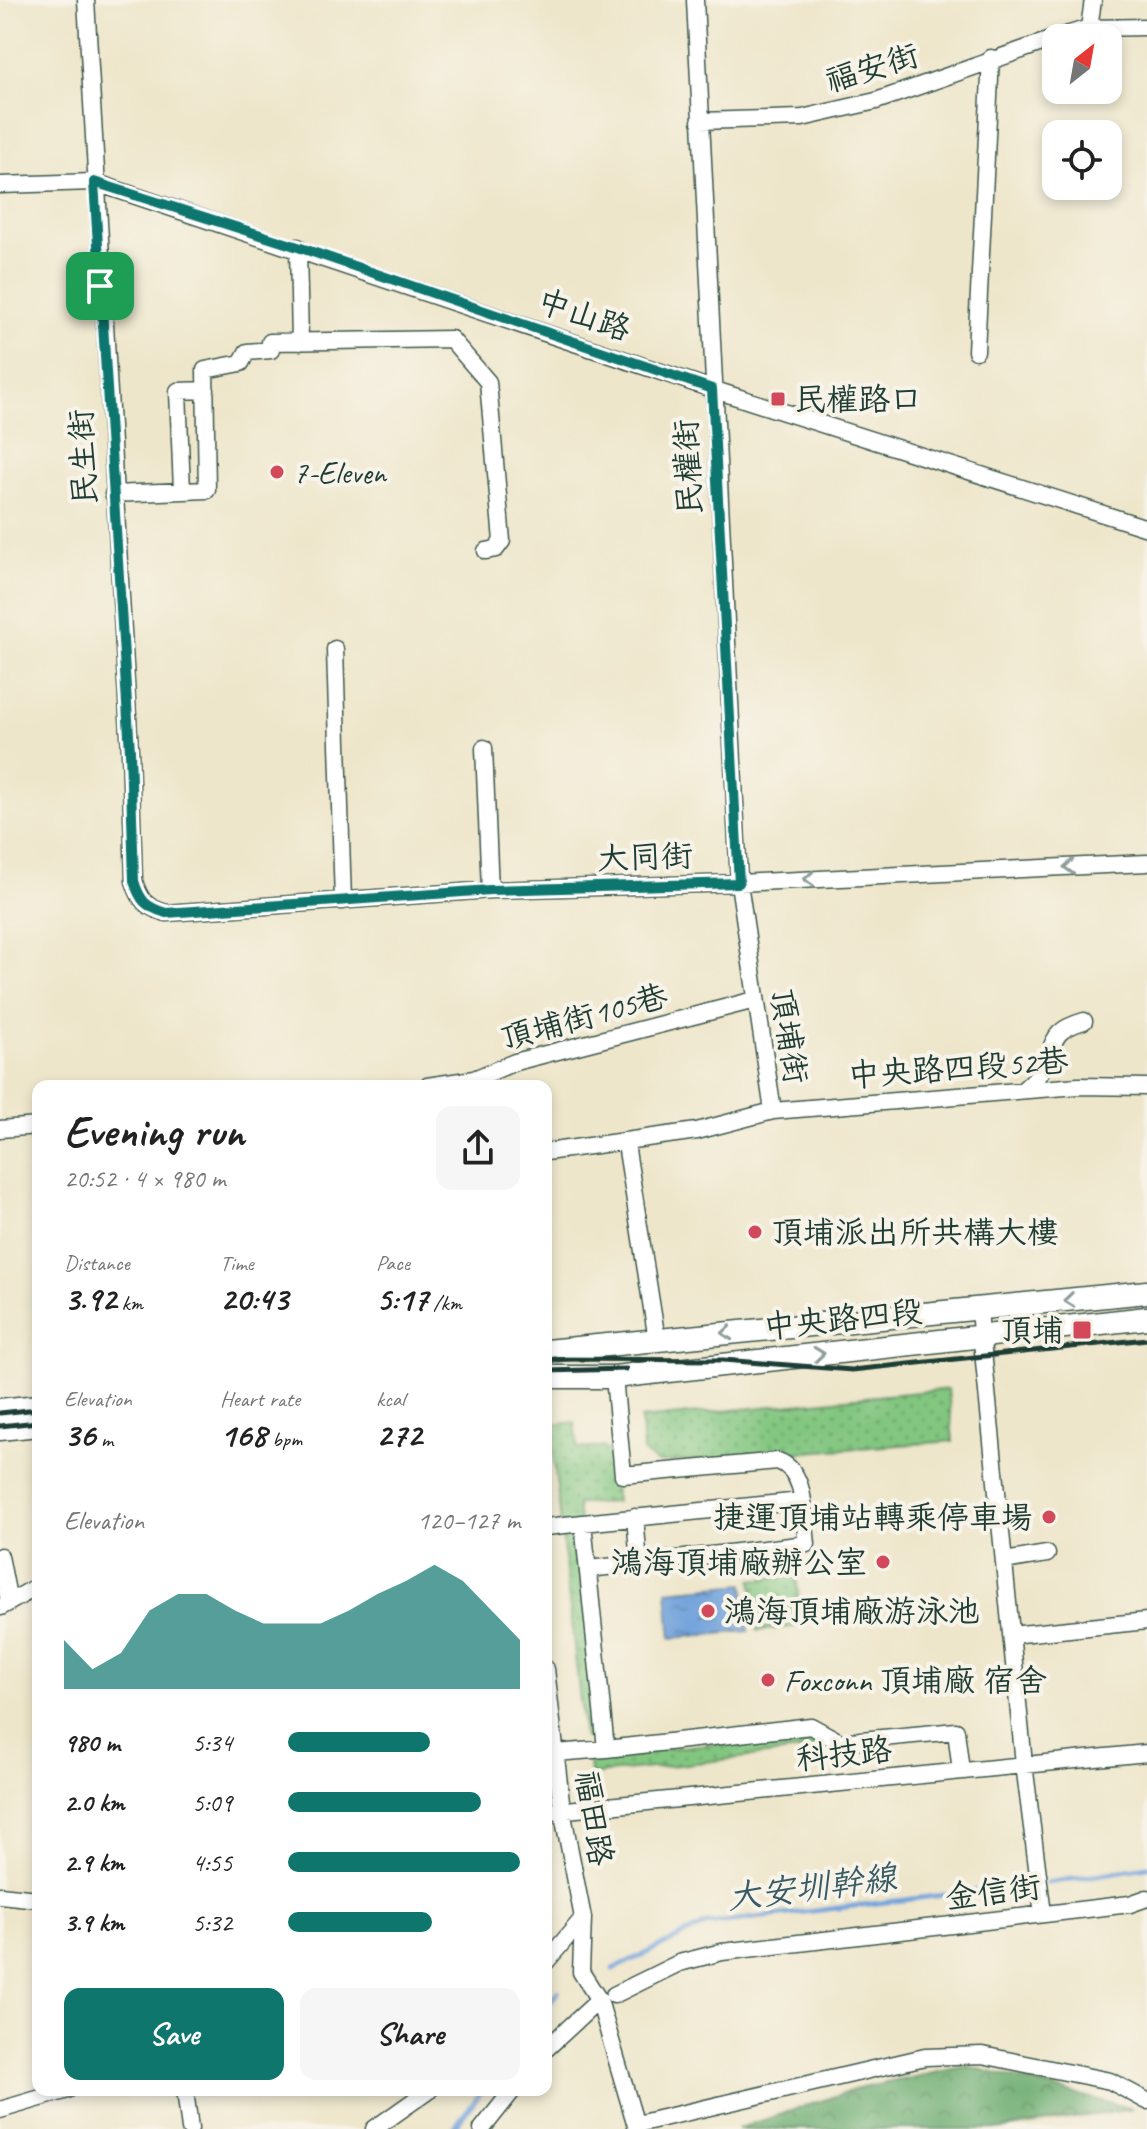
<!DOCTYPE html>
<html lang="en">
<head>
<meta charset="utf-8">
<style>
	body { margin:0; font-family:Caveat,"LXGW WenKai TC",sans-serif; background:#f6f6f6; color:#222; height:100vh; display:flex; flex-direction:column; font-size:30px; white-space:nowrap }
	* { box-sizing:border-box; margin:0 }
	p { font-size:26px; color:#767676 }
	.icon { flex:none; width:44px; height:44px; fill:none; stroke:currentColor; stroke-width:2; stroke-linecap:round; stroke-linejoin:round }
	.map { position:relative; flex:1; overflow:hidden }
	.panel { position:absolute; left:32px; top:1080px; width:520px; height:1016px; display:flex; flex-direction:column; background:#fff; border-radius:16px; box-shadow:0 4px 12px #0003 }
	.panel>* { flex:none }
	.needle { width:52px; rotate:31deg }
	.fabs { position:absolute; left:1042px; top:24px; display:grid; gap:16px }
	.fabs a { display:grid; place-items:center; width:80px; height:80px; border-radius:16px; background:#fff; box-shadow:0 4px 12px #0003; font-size:40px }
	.pin { position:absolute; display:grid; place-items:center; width:68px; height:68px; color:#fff; margin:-34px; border-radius:16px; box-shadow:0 4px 12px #0006 }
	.round { display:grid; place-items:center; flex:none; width:84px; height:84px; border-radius:16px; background:#f6f6f6 }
	.summary { display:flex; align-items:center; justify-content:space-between; height:136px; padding:0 32px }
	h1 { font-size:44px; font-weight:800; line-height:60px }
	.stats { display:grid; grid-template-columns:repeat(3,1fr); gap:12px; height:136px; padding:8px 32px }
	.stats div { display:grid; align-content:center }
	.stats b { font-size:34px; font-weight:800 }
	.stats small { font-size:22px; font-weight:400 }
	.stats p { font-size:22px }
	.chart { height:224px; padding:16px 32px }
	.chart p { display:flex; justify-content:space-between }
	.chart svg { width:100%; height:144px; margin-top:8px; fill:#0f766e; opacity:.7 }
	.action { display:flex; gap:16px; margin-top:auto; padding:16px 32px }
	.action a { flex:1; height:92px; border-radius:16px; background:#0f766e; color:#fff; font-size:32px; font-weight:800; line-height:92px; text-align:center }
	.action a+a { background:#f6f6f6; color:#222 }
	ul { padding:0 32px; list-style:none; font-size:26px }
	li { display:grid; grid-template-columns:128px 96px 1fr; align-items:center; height:60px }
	li i { height:20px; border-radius:10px; background:#0f766e }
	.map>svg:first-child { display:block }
</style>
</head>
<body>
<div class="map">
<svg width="1147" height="2129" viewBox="0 0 1147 2129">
	<defs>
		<pattern id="green-dots" width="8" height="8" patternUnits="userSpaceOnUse" patternTransform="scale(2)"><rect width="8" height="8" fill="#82c680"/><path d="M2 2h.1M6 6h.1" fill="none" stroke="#6aa26a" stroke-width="1.8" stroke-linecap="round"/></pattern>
		<pattern id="forest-crowns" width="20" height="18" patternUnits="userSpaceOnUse" patternTransform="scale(2)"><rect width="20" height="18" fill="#69ab6e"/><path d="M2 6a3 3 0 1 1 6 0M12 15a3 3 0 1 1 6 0" fill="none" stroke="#568c5b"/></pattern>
		<pattern id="water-ripples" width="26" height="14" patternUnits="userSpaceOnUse" patternTransform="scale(2)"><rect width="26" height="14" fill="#71a1db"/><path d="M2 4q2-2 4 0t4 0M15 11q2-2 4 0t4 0" fill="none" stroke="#5c84b2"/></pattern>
	</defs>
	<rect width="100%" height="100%" fill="#f7f3e8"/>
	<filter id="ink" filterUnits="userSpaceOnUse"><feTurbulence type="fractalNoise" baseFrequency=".0125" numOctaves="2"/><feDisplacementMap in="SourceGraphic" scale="16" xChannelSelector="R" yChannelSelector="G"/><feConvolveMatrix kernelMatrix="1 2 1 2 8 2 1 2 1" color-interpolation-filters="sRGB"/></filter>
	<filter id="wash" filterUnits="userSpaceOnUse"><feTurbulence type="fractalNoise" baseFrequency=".006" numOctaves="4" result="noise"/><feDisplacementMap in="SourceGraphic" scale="32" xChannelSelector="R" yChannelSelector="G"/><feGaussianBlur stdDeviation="1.8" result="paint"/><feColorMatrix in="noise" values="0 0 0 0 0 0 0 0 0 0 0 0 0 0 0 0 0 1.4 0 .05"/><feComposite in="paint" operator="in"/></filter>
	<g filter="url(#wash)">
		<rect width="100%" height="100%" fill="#eee6ca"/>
		<path fill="url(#green-dots)" stroke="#50825a" stroke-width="2" d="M948,1389L953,1441L657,1463L643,1451L641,1419Z
			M575,1422L578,1449L603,1447L610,1451L616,1502L577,1504L602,1736L584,1738L550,1425Z
			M796,1575L802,1626L757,1631L752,1580Z
			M815,1733L818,1749L590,1775L589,1757Z"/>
		<path fill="url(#forest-crowns)" stroke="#447451" stroke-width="2" d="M967,2066L1133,2109L1003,2129H737L853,2090Z"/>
		<path fill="url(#water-ripples)" stroke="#486f88" stroke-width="2" d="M744,1584L749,1631L671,1638L667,1591Z"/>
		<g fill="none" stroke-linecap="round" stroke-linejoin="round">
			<path stroke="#71a1db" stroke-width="5" d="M1047,1883L1147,1867
				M613,1969L707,1924L1026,1885
				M546,2007L558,1992
				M453,2129L483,2090"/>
		</g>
	</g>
	<g filter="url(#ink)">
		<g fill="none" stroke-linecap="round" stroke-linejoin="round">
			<g stroke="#3e564a" stroke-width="19">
				<path id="minor" d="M86,0L130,751L134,881C140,901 146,907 166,913L490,890L739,883L1147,863
					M1089,28L1093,0
					M1056,38L1089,28L1147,27
					M700,121L802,118L876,101L1056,38
					M0,185L94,182L712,389L1147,528
					M298,247L300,342
					M976,351L991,58
					M182,491L178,391L206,390
					M113,494L207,490L205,370L241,363L247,352L271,350L270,342L451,339L488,382L502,541L496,549L486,551
					M335,649L343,901
					M484,748L490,890
					M427,1086L474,1079L515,1062L755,1000
					M1023,1090C1031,1083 1040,1075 1044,1066C1056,1038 1053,1030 1084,1021
					M773,1111L1078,1086L1147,1087
					M0,1129L38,1126
					M626,1144L657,1340
					M546,1152L697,1131L773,1111L739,883L695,0
					M979,1311L1024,1764L1043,1914
					M801,1501L583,1523L606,1749L811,1726L840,1742L956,1731L961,1771
					M635,1517L639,1563
					M546,1527L583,1523
					M0,1556L9,1602
					M1004,1561L1047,1554
					M589,1569L807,1544C803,1516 808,1472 778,1461L623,1475L614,1377
					M1,1607L38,1586
					M1011,1635L1147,1621
					M546,1669L562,1810L583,1918L546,1962
					M555,1753L606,1749
					M546,1812L1147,1753
					M0,1895L38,1899
					M583,1918L581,1972L599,2000L637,2129
					M614,1995L679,1963L722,1952L1130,1904L1147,1898
					M546,2049L599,2000
					M185,2090L190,2129
					M0,2110L68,2090
					M637,2124L925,2057L982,2055L1110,2081L1147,2101
					M374,2129L429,2090
					M482,2129L513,2090"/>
			</g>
			<g stroke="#3e564a" stroke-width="25">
				<path id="major" d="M546,1351L1147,1292
					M546,1377H614L1147,1318
					M0,1410L38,1406
					M0,1429L38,1425"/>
			</g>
			<use href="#minor" stroke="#fff" stroke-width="16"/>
			<use href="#major" stroke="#fff" stroke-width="22"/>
			<path stroke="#1f3d34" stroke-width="5" d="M546,1359L723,1360L852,1370L1147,1339
				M546,1371L626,1369
				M0,1413L38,1409
				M0,1426L38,1422"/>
		</g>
		<defs><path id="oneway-chevron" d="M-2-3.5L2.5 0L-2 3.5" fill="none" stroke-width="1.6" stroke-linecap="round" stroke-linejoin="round" transform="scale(2)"/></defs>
		<g stroke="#8f9e9a">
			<use href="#oneway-chevron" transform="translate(1069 867) rotate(177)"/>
			<use href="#oneway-chevron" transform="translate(809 879) rotate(177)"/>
			<use href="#oneway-chevron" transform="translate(1069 1300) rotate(174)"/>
			<use href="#oneway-chevron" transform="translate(727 1333) rotate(175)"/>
			<use href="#oneway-chevron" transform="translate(819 1354) rotate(-6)"/>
		</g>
	</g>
	<g fill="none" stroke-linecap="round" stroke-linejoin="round" filter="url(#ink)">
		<g stroke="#fff" stroke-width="16">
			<path id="route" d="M94,182L298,247L712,389L739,883L490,890L166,913C146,907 140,901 134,881L130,751Z"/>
		</g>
		<use href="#route" stroke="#0f766e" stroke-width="10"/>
	</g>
	<g fill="#d1495b" stroke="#f7f3e8" stroke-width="3">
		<rect x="770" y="391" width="16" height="16" rx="4"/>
		<circle cx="277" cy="472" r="8"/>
		<circle cx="755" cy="1232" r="8"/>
		<rect x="1072" y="1320" width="20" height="20" rx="4"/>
		<circle cx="1049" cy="1517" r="8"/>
		<circle cx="883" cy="1562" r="8"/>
		<circle cx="708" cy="1611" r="8"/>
		<circle cx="768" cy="1680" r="8"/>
	</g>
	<g text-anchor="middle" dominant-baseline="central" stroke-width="8" stroke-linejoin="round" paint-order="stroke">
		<g font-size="32" fill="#1f3d34" stroke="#f7f3e8">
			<text transform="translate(872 68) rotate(-17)">福安街</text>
			<text transform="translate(584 315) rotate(19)">中山路</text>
			<text transform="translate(83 457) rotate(-93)">民生街</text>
			<text transform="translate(688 467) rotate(-93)">民權街</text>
			<text transform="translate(645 857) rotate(-2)">大同街</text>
			<text transform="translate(584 1017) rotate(-15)">頂埔街105巷</text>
			<text transform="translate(789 1036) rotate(81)">頂埔街</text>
			<text transform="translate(958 1068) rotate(-4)">中央路四段52巷</text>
			<text transform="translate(843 1319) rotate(-6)">中央路四段</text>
			<text transform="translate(844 1754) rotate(-6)">科技路</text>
			<text transform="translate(594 1818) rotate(81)">福田路</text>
			<text transform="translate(993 1892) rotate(-7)">金信街</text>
		</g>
		<g font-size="32" fill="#1f3d34" stroke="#f7f3e8" text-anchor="start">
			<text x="794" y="399">民權路口</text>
			<text x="293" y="472">7-Eleven</text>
			<text x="771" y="1232">頂埔派出所共構大樓</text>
			<text x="1064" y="1330" text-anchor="end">頂埔</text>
			<text x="1033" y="1517" text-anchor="end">捷運頂埔站轉乘停車場</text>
			<text x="867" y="1562" text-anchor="end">鴻海頂埔廠辦公室</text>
			<text x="724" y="1611">鴻海頂埔廠游泳池</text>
			<text x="784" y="1680">Foxconn 頂埔廠 宿舍</text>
		</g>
		<g font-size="34" font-style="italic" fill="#385b66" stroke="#f7f3e8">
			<text transform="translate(812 1887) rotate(-7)">大安圳幹線</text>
		</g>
	</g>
</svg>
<div class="fabs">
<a><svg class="needle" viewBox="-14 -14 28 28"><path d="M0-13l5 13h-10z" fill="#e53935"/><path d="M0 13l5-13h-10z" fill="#767676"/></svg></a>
<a><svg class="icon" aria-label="locate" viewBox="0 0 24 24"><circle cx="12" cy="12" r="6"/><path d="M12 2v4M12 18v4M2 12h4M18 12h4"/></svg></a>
</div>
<div class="pin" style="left:100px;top:286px;background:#1e9e55"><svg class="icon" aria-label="arrive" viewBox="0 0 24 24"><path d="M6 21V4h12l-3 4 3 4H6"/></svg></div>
<section class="panel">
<div class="summary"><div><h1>Evening run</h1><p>20:52 · 4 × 980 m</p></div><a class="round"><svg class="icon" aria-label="share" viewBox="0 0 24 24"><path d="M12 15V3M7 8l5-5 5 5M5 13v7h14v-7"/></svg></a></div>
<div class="stats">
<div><p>Distance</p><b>3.92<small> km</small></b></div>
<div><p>Time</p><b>20:43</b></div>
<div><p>Pace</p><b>5:17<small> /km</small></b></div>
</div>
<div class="stats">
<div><p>Elevation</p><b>36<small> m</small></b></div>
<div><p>Heart rate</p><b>168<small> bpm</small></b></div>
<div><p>kcal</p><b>272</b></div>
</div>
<div class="chart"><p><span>Elevation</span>120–127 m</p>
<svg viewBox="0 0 160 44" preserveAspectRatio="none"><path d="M0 44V29L10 38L20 33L30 20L40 15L50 15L60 20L70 24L80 24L90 24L100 20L110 15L120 11L130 6L140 11L150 20L160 29V44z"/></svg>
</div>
<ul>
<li><b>980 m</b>5:34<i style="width:61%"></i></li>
<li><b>2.0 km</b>5:09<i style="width:83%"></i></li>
<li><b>2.9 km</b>4:55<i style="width:100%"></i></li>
<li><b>3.9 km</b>5:32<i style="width:62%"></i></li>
</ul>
<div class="action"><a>Save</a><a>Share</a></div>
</section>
</div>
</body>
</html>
